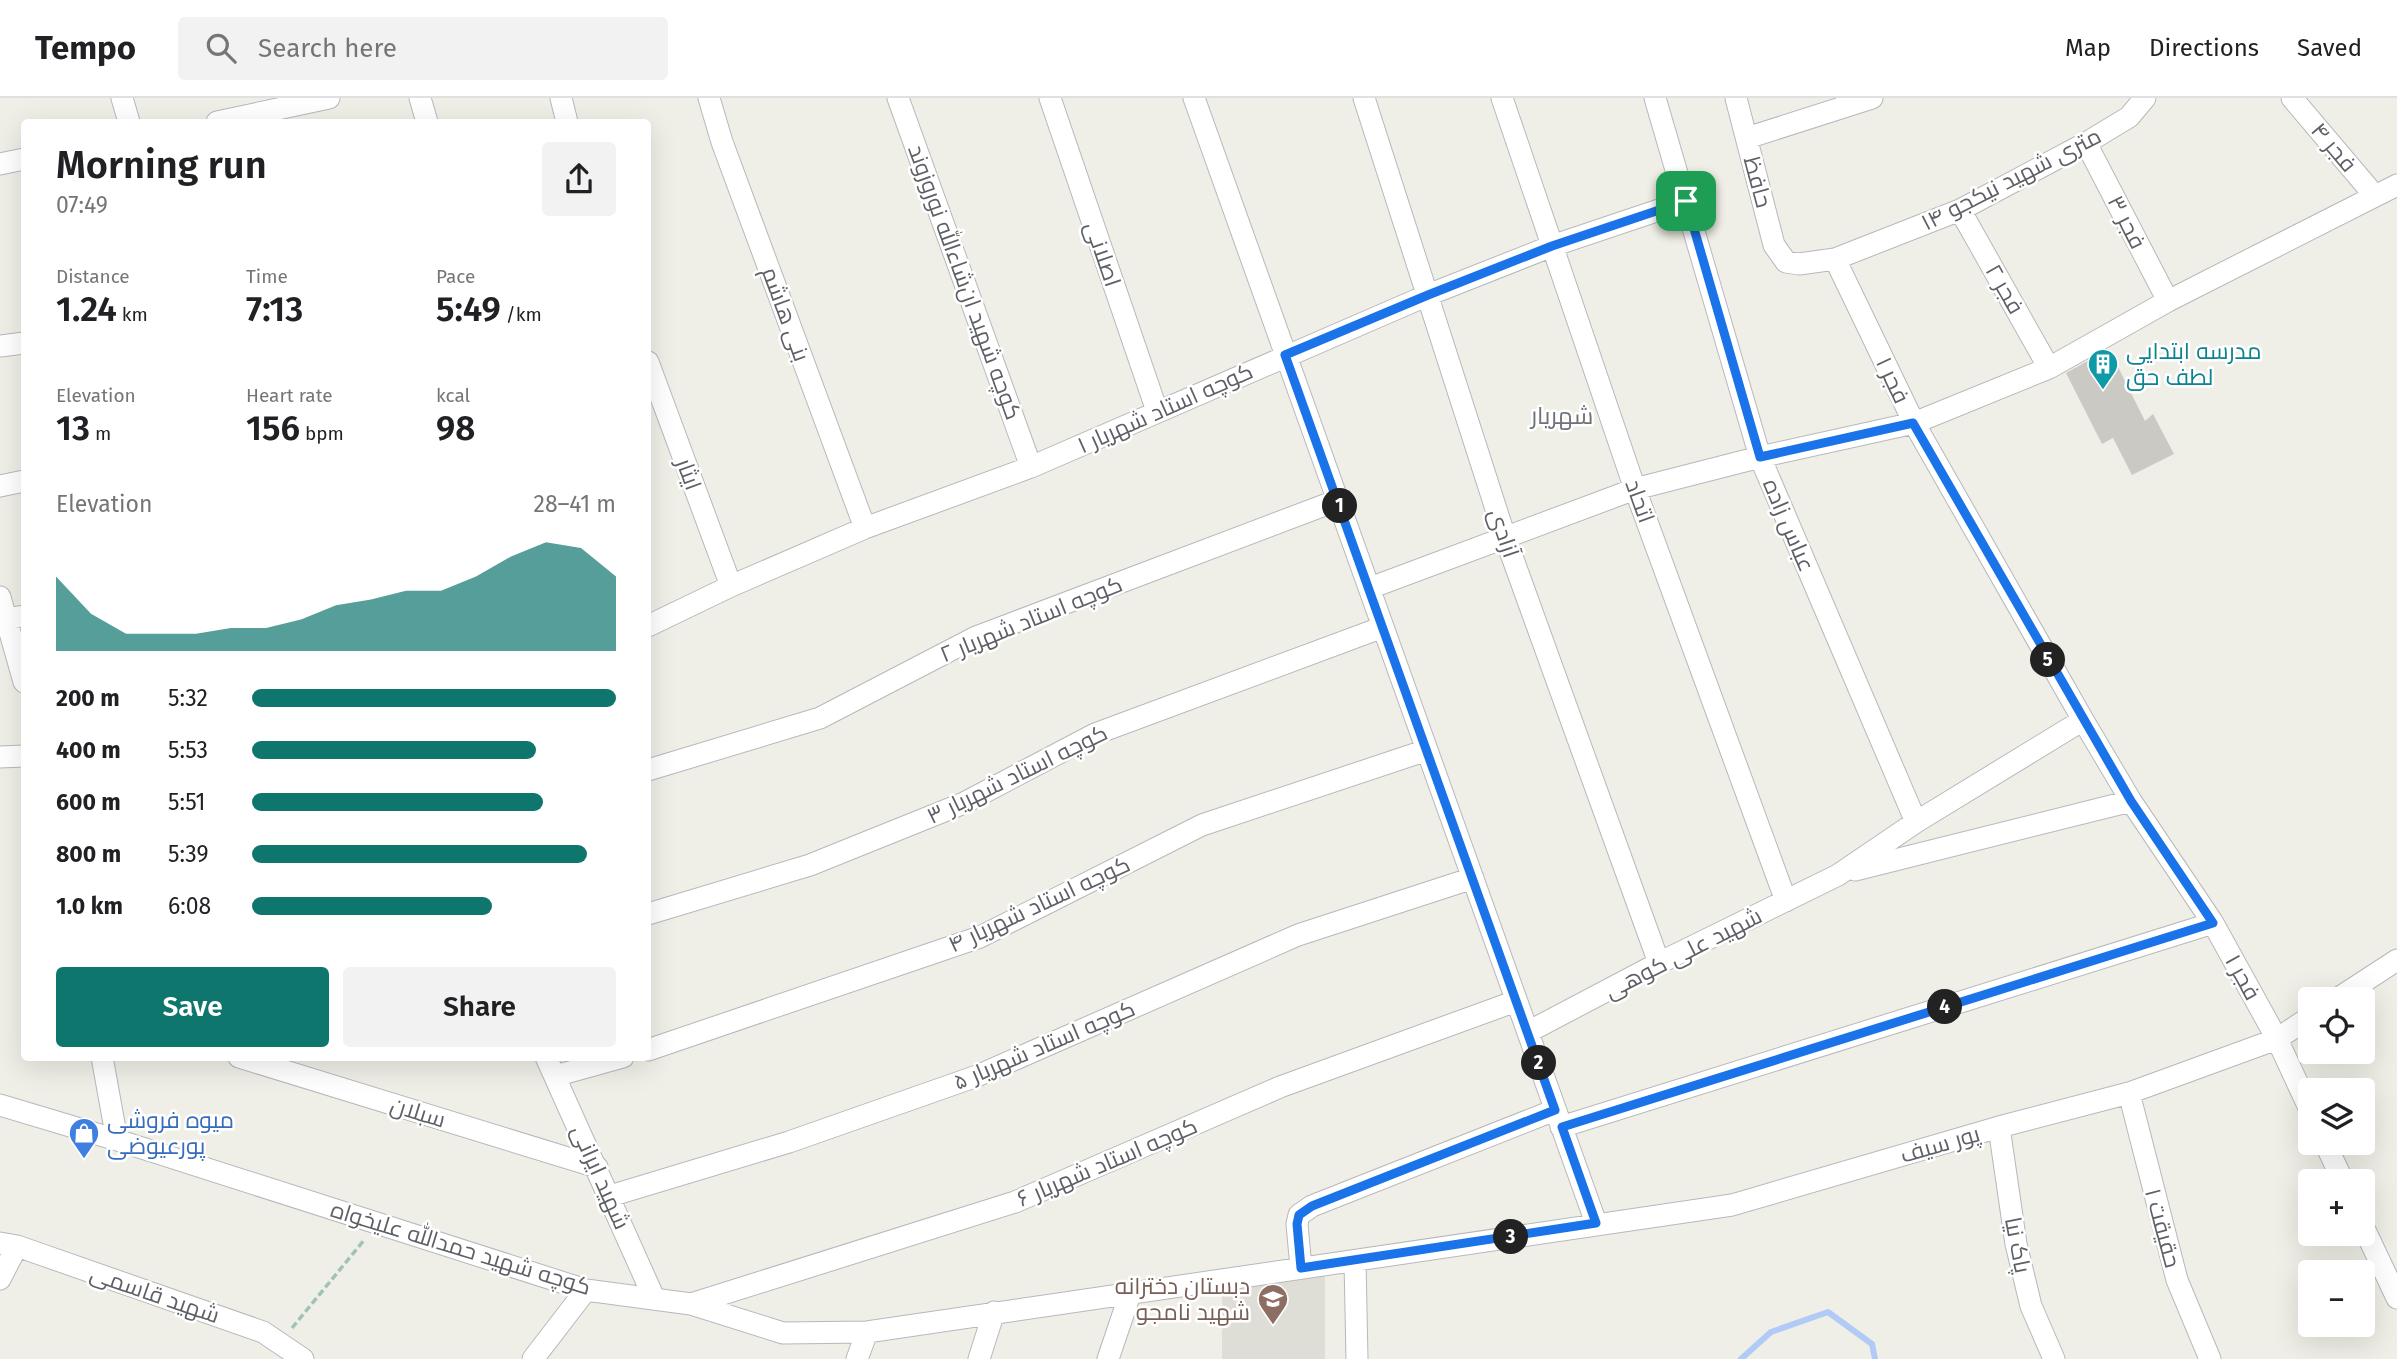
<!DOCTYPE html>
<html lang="en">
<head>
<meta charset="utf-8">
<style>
	body { margin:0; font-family:"Fira Sans",Cairo,sans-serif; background:#f2f2f2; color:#202124; height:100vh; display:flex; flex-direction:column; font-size:26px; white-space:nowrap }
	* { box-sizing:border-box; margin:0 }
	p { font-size:23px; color:#757577 }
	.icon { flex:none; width:38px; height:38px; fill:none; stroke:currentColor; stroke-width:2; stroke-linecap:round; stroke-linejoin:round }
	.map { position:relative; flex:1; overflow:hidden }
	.side { position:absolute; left:21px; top:21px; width:630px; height:942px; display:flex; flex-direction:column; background:#fff; border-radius:7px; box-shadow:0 7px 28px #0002 }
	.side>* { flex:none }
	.buttons { position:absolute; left:2298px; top:889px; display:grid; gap:14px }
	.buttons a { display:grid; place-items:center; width:77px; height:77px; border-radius:7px; background:#fff; box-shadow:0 7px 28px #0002; font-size:35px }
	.pin { position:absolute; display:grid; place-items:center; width:60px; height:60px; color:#fff; margin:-30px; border-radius:14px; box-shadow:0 4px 10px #0006 }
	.km { position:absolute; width:35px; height:35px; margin:-18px; border-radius:50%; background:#222; color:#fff; font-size:19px; line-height:35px; text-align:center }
	.round { display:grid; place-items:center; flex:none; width:74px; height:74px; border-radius:7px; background:#f2f2f2 }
	.headline { display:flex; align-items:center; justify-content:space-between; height:119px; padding:0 35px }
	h1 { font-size:38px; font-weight:600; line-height:52px }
	.figures { display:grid; grid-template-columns:repeat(3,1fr); gap:10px; height:119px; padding:7px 35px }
	.figures div { display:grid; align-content:center }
	.figures b { font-size:35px; font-weight:600 }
	.figures small { font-size:19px; font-weight:400 }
	.figures p { font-size:19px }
	.chart { height:196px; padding:14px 35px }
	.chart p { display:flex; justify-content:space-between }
	.chart svg { width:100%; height:126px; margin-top:7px; fill:#0f766e; opacity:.7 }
	.button { display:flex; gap:14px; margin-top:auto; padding:14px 35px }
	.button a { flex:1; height:80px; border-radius:7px; background:#0f766e; color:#fff; font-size:28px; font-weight:600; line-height:80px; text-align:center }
	.button a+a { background:#f2f2f2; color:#202124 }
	ul { padding:0 35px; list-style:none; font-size:23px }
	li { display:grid; grid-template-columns:112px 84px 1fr; align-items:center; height:52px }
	li i { height:18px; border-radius:9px; background:#0f766e }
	header { display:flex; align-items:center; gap:42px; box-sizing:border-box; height:98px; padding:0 35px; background:#fff; border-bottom:2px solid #e0e0e0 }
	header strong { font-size:33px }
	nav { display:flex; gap:38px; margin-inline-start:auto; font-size:24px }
	.search { width:490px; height:63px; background:#f2f2f2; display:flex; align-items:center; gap:18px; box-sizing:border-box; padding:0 24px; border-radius:7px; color:#757577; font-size:26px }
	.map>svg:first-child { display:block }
</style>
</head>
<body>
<header>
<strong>Tempo</strong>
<div class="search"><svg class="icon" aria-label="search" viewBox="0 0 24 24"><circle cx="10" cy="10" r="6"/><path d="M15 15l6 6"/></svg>Search here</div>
<nav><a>Map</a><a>Directions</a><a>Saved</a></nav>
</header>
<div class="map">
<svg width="2397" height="1261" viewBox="0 0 2397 1261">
	<rect width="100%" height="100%" fill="#efefe7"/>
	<path fill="#dfded6" d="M1325,1175V1261H1222V1194Z"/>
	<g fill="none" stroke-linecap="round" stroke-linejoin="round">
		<path stroke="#b1caf6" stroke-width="6" d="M1741,1261L1771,1234L1828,1214L1872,1246L1875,1261"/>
	</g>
	<path fill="#cbc9c4" d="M2109,251L2145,323L2153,316L2174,356L2132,377L2113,340L2102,346L2066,275Z"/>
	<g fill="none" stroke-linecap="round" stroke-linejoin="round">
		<g stroke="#b7b8bc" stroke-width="23">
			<path id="minor" d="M122,0L129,24
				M420,0L427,24
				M561,0L567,24
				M709,0L722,44L865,430
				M898,0L1031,369
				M1050,0L1157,313
				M1194,0L1596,1125
				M1364,0L1505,439L1659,865
				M1502,0L1635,391L1786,803
				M1655,0L1760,359L1916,724
				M1736,0L1774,147L1786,164L1799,166L1835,161L1960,112L2086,45L2129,19L2145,0
				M2292,0L2375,98
				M217,24L329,0
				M1747,40L1872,0
				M2086,45L2168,203
				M0,66L24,61
				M1960,112L2049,270
				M1835,161L1914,325L2083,622L2131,703L2213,825L2277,941L2310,1012
				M0,248L24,245
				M648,264L731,488
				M0,388L24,383
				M1370,490L1635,391L1760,359L1914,325L2049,270L2168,203L2397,87
				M0,499L24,584
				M0,522L24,518
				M648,528L731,488L865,430L1031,369L1428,197L1552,148L1686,103
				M0,659L24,658
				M648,672L820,620L976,539L1338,402
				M1855,772L2131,703
				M648,816L810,767L964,705L1095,636L1383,529
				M2337,901L2397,862
				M1528,934L1659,865L1838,777L1916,724L2083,622
				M648,952L980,839L1202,727L1427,652
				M102,959L117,1042
				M239,959L597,1069
				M546,959L654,1200
				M555,978L623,959
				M2129,995L2177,1182L2210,1261
				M0,1007L117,1042L586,1192L691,1206L783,1235L867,1234L1732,1107L1999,1029L2129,995L2277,941L2310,919
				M1561,1029L2213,825
				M1999,1029L2016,1146L2031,1208L2054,1261
				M2325,1045L2343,1083
				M610,1098L789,1044L977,978L1298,837L1473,780
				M2362,1126L2397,1200
				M0,1145L17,1148L263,1234L303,1261
				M1355,1163L1357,1261
				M1301,1170L1297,1126L1299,1117L1312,1108L1555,1012
				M0,1181L17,1148
				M691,1206L1015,1104L1280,989L1516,903
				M533,1261L586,1192
				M857,1261L867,1234
				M979,1261L994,1214
				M1108,1261L1130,1196"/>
		</g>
		<path stroke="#a0c4b2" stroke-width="3.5" stroke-dasharray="7 3.5" stroke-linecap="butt" d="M292,1230L365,1141"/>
		<use href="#minor" stroke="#fff" stroke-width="21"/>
	</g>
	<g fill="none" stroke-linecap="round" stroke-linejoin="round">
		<g stroke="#fff" stroke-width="14">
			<path id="route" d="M1686,103L1760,359L1913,325L2131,703L2213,825L1562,1029L1596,1125L1301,1170L1297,1126L1299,1117L1312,1108L1555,1012L1285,257L1428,197L1552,148Z"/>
		</g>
		<use href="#route" stroke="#1a73e8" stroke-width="9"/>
	</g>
	<defs>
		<g id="building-pin" transform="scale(1.575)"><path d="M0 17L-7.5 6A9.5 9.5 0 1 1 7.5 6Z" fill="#0f9aa8" stroke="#fff"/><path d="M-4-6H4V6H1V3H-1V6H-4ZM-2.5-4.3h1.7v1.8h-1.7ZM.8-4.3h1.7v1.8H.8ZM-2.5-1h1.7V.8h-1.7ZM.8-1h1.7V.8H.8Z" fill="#fff"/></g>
		<g id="shop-pin" transform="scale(1.575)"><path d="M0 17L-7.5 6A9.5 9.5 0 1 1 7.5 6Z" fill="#3f7fe0" stroke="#fff"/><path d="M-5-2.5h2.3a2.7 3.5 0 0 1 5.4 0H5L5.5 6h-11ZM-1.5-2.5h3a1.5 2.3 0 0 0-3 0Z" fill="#fff"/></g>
		<g id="school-pin" transform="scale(1.575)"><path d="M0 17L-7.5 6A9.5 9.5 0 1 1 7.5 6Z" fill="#8d6e63" stroke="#fff"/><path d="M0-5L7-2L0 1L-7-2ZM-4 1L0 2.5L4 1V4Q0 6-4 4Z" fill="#fff"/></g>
	</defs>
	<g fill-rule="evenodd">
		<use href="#building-pin" x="2103" y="266"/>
		<use href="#shop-pin" x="84" y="1035"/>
		<use href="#school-pin" x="1273" y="1201"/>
	</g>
	<g text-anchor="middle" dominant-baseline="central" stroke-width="5" stroke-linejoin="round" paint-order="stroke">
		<g font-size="23" fill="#5f6066" stroke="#fff">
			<text transform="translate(2334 49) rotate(50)">فجر ۴</text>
			<text transform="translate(2011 81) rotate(-27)">۱۴ متری شهید نیکجو</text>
			<text transform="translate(1758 84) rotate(75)">حافظ</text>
			<text transform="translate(2127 124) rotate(63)">فجر ۳</text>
			<text transform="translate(1103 156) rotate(71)">اصلانی</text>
			<text transform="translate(965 184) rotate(70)">کوچه شهید ان‌شاءالله نوروزوند</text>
			<text transform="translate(2005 191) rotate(60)">فجر ۲</text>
			<text transform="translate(786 216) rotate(70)">بنی هاشم</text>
			<text transform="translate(1893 282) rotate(65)">فجر ۱</text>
			<text transform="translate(1165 310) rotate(-24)">کوچه استاد شهریار ۱</text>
			<text transform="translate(689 376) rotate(70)">ایثار</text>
			<text transform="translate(1640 403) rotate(70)">اتحاد</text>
			<text transform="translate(1789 427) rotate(67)">عباس زاده</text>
			<text transform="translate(1504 435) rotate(71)">آزادی</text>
			<text transform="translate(1031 521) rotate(-22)">کوچه استاد شهریار ۲</text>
			<text transform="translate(1017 676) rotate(-26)">کوچه استاد شهریار ۳</text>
			<text transform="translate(1039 806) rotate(-25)">کوچه استاد شهریار ۴</text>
			<text transform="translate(1683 855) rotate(-27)">شهید علی کوهی</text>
			<text transform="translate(2243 879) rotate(61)">فجر ۱</text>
			<text transform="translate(1044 947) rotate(-23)">کوچه استاد شهریار ۵</text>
			<text transform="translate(418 1014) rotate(17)">سبلان</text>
			<text transform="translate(1940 1046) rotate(-16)">پور سیف</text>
			<text transform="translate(1107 1064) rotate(-23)">کوچه استاد شهریار ۶</text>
			<text transform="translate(601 1079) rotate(66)">شهید ایرانی</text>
			<text transform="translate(2163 1130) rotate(75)">حقیقت ۱</text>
			<text transform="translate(2018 1147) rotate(79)">پاک نیا</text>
			<text transform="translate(461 1150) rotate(17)">کوچه شهید حمدالله علیخواه</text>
			<text transform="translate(155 1196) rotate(19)">شهید قاسمی</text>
		</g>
		<g font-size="23" fill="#0d838f" stroke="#fff" text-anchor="start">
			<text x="2126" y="253">مدرسه ابتدایی<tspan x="2126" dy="26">لطف حق</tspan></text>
		</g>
		<g font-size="23" fill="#366cbe" stroke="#fff" text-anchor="start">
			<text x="107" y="1022">میوه فروشی<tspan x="107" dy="26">پورعیوضی</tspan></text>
		</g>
		<g font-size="23" fill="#785e54" stroke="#fff" text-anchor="end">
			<text x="1250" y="1188">دبستان دخترانه<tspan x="1250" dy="26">شهید نامجو</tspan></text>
		</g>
		<g font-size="24" fill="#707278" stroke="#fff">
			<text x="1562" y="318">شهریار</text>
		</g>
	</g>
</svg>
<div class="buttons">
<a><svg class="icon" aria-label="locate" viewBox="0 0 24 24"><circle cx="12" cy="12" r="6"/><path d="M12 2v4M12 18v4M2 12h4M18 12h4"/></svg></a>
<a><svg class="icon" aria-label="layers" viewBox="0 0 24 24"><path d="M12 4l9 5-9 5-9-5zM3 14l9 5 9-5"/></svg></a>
<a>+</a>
<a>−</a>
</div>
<div class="pin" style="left:1686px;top:103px;background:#1e9e55"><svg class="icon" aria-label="arrive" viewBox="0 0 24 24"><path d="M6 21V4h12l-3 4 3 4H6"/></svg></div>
<b class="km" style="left:1340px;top:408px">1</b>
<b class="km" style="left:1539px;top:965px">2</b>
<b class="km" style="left:1511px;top:1139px">3</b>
<b class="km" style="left:1945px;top:909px">4</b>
<b class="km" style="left:2048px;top:562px">5</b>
<section class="side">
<div class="headline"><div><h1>Morning run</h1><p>07:49</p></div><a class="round"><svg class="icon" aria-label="share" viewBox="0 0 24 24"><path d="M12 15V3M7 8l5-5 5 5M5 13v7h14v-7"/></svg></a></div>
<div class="figures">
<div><p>Distance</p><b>1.24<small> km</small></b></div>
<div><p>Time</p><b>7:13</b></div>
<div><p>Pace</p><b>5:49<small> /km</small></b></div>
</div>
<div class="figures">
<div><p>Elevation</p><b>13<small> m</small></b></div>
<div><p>Heart rate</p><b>156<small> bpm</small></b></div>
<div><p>kcal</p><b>98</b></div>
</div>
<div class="chart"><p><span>Elevation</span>28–41 m</p>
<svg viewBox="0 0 160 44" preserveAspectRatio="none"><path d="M0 44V18L10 31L20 38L30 38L40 38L50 36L60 36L70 33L80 28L90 26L100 23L110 23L120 18L130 11L140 6L150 8L160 18V44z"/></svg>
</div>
<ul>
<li><b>200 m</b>5:32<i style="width:100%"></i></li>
<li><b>400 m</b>5:53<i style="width:78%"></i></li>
<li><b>600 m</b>5:51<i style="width:80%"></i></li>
<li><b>800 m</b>5:39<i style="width:92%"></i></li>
<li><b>1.0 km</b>6:08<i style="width:66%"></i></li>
</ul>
<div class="button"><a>Save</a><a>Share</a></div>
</section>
</div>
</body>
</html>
